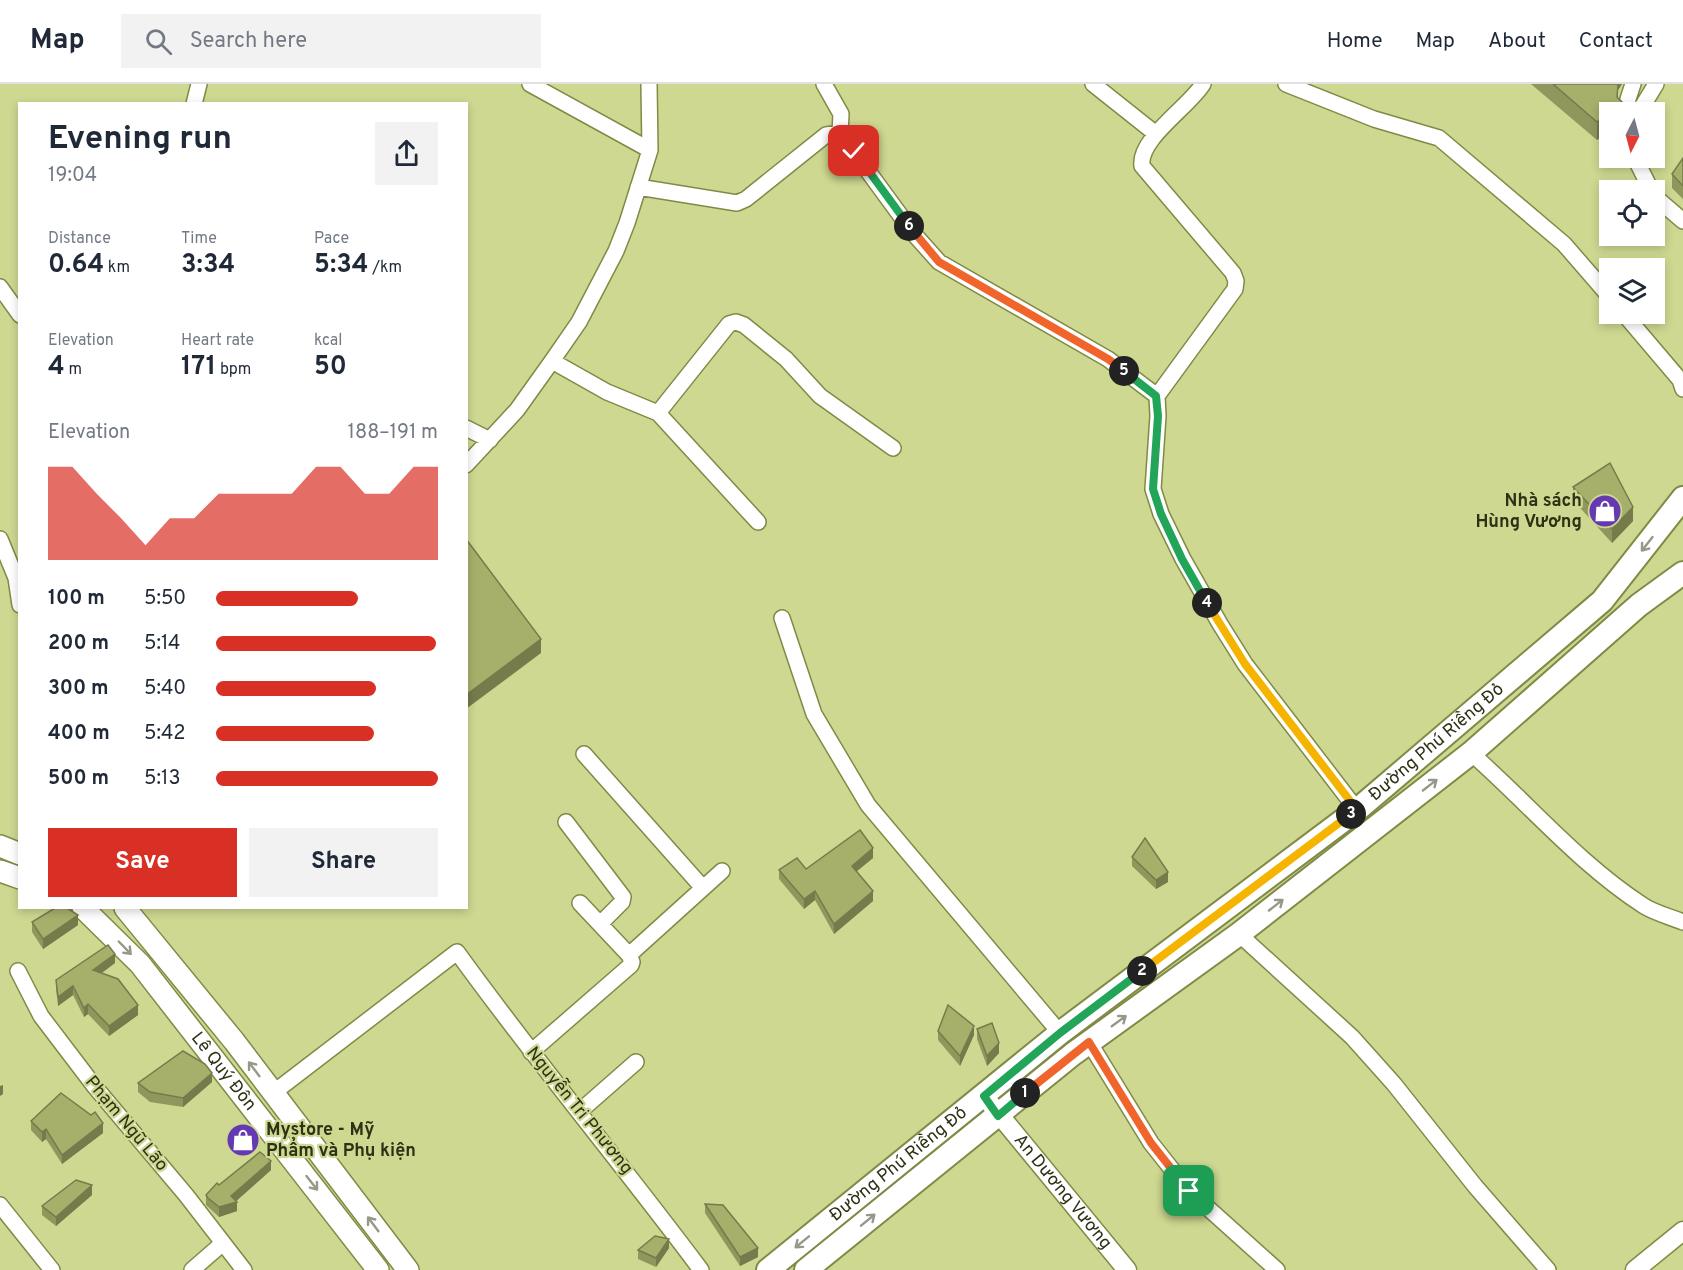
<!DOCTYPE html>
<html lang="en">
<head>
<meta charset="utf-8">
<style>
	body { margin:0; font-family:Overpass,sans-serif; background:#f2f2f3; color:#1f2937; height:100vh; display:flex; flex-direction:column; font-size:22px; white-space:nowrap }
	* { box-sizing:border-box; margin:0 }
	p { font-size:20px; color:#747a83 }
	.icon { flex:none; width:33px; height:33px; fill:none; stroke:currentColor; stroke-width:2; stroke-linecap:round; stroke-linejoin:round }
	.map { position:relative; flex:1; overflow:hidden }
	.sheet { position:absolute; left:18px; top:18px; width:450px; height:807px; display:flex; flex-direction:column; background:#fff; border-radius:0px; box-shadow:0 3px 9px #0003 }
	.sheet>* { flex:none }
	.needle { width:39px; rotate:186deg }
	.controls { position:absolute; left:1599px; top:18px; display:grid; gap:12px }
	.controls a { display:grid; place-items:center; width:66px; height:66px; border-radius:0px; background:#fff; box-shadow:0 3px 9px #0003; font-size:30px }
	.pin { position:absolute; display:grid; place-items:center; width:51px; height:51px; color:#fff; margin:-26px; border-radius:12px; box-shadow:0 3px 9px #0006 }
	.km { position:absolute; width:30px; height:30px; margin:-15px; border-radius:50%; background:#222; color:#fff; font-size:16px; line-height:30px; text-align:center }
	.round { display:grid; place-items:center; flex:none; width:63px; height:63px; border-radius:0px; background:#f2f2f3 }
	.overview { display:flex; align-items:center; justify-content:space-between; height:102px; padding:0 30px }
	h1 { font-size:33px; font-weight:700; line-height:45px }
	.figures { display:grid; grid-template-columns:repeat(3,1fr); gap:9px; height:102px; padding:6px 30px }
	.figures div { display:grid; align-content:center }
	.figures b { font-size:26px; font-weight:700 }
	.figures small { font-size:16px; font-weight:400 }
	.figures p { font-size:16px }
	.chart { height:168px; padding:12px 30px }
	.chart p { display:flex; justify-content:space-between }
	.chart svg { width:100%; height:108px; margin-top:6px; fill:#d93025; opacity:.7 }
	.primary-button { display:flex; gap:12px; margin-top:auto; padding:12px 30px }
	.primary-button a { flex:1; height:69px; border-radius:0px; background:#d93025; color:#fff; font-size:24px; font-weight:700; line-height:69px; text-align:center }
	.primary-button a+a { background:#f2f2f3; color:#1f2937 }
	ul { padding:0 30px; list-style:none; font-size:20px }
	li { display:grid; grid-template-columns:96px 72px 1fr; align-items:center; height:45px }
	li i { height:15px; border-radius:8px; background:#d93025 }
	header { display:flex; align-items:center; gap:36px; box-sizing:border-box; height:84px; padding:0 30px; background:#fff; border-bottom:2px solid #e0e1e3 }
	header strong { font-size:28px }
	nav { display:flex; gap:33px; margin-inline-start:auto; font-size:21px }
	.search { width:420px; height:54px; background:#f2f2f3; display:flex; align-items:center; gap:15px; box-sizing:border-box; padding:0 21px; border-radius:0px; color:#747a83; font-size:22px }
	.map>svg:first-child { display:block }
</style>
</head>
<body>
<header>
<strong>Map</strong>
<div class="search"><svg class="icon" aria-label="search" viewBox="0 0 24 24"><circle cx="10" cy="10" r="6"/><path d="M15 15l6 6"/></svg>Search here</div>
<nav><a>Home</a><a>Map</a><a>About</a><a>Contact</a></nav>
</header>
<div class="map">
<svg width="1683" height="1186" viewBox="0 0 1683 1186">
	<rect width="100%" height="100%" fill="#ced891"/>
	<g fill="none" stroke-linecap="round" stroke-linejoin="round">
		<g stroke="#818a45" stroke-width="18">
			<path id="minor" d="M530,0L650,66
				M824,0L841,30L840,49L914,150L939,178L1108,275L1157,312L1158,332L1153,405L1161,430L1183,475L1220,540L1245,580L1357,726
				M1093,0L1156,50
				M1286,0L1374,35L1439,54L1564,160L1610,213
				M194,20L199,0
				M1626,28L1628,15L1633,0
				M1639,28L1656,0
				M1635,74L1651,106
				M638,103L737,119L746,115L826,51L840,49
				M1654,112L1683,137
				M0,203L20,231
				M1624,230L1680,296L1683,305
				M552,277L607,308L658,329L758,438
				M1157,312L1235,205L1236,197L1233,189L1142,82C1138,55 1190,22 1203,0
				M658,329L729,240L736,238L744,241L786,275L820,312L893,364
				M466,344L490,356
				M466,381L517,326L552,277L579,238L616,167L627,139L650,66L649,0
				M0,455L16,494L20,521
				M782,534L814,630L868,721L1060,949
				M1471,669C1529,720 1579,780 1644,822C1655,829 1671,833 1683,838
				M584,670L703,804
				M566,738L623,813L622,818L600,840
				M1239,850L1352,953L1394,1000L1475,1102L1548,1186
				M629,871L722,787
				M18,887L41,932L95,1003L186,1111L244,1186
				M1089,958L1151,1059L1189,1107L1277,1186
				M531,968L631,881L632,878L629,871L580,819
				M273,1009L457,868C535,976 621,1079 701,1186
				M579,1028L636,978
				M0,1121L52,1186
				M192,1186L223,1159"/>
		</g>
		<g stroke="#818a45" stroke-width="21">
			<g id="tertiary">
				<path id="s1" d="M984,1012L1127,1186"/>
				<path d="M1635,1186L1683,1147"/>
			</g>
		</g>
		<g stroke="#818a45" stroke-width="24">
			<g id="secondary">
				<path d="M0,762L20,770"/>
				<path d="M0,787L20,794"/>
				<path id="s2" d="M83,824L140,880L378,1186"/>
				<path d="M125,824L234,957L408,1186"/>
			</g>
		</g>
		<g stroke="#818a45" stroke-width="26">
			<g id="primary">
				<path id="s3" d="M768,1186L1060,949L1357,726L1602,517L1683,414"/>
				<path d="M806,1186L1073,970L1239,850L1471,669L1639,521L1683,489"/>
			</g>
		</g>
		<use href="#minor" stroke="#fff" stroke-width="15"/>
		<use href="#tertiary" stroke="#fff" stroke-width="18"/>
		<use href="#secondary" stroke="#fff" stroke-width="21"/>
		<use href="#primary" stroke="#fff" stroke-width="22"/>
	</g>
	<path fill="#90975c" d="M1531,0H1622L1618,6V14L1622,28H1610V46L1597,56Z
		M1683,74V115L1672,104V90Z
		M1573,403L1633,437L1612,459L1573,416Z
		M1132,773L1168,798L1156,805L1132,782Z
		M873,774L856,788L873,817L834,850L815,816L804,825L779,795V786L806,785Z
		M32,838L78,841L43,865L32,848Z
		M115,879L102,889L138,931L109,952L88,930L84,933L73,911L58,922L56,905V896Z
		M977,945L999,969L987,982L977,955Z
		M938,947L974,951L960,982L938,956Z
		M212,998L183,1023L150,1018L138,1008V999Z
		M31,1037L103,1049L62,1080L46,1055L42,1058L31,1046Z
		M271,1086L236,1117L237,1127L219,1133L206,1121V1111L219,1101Z
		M92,1111L56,1142L42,1131V1122Z
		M705,1120L758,1173L740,1182L705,1129Z
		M669,1164L656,1183L638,1175V1166Z"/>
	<path fill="#757b4b" d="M1616,0H1622L1618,6V16L1622,18V28H1610V46L1597,56V38Z
		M1633,423V437L1612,459V445Z
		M541,555V569L466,625V611Z
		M873,764V774L852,791V782Z
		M1168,788V798L1156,805V796Z
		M815,807V816L804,825V815Z
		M873,807V817L834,850V840Z
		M78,831V841L43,865V855Z
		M115,870V879L93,895V886Z
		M73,902V911L58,922V913Z
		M88,920V930L84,933V924Z
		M138,921V931L109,952V942Z
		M974,942V951L960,982V972Z
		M999,959V969L987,982V972Z
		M212,989V998L183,1023V1014Z
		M3,1001V1010L0,1012V1002Z
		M103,1039V1049L62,1080V1071Z
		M46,1045V1055L42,1058V1048Z
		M271,1077V1086L234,1119L237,1118V1127L219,1133V1123Z
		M92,1101V1111L56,1142V1133Z
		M669,1155V1164L656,1183V1174Z
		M758,1164V1173L740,1182V1173Z"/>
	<path fill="#a7b06b" stroke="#757b4b" stroke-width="1.5" d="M1553,0H1618L1617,13L1622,18L1597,38Z
		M1683,74V102L1672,90Z
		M1610,379L1633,423L1612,445L1573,403Z
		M466,455L541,555L466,611Z
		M860,746L873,764L852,782L873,807L834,840L815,807L804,815L779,786L797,774L806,785Z
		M1145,754L1168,788L1156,796L1132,773Z
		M55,824H67L78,831L43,855L32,838Z
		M108,861L115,870L93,886L118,895L138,921L109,942L88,920L84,924L73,902L58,913L56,896Z
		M948,921L974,942L960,972L938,947Z
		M992,939L999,959L987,972L977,945Z
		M183,967L205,980L212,989L183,1014L150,1008L138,999Z
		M61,1009L91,1031L95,1028L103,1039L62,1071L46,1045L42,1048L31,1037Z
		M260,1068L271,1077L231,1112L237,1118L219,1123L208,1114L206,1111L217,1099L219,1101Z
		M76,1096L92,1101L56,1133L42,1122Z
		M705,1120L723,1121L758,1164L740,1173Z
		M655,1152L669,1155L656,1174L638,1166Z"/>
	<defs><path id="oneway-shaft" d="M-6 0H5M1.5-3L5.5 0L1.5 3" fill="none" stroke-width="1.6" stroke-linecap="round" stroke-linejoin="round" transform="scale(1.5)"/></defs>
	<g stroke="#96988a">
		<use href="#oneway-shaft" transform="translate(1647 460) rotate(128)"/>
		<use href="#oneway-shaft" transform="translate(1430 701) rotate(-38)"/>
		<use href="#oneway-shaft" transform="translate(1276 821) rotate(-38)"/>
		<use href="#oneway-shaft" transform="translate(125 864) rotate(46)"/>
		<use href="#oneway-shaft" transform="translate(1119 937) rotate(-36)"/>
		<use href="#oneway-shaft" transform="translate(254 985) rotate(-127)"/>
		<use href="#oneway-shaft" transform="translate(312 1099) rotate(52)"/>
		<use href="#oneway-shaft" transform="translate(868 1136) rotate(-39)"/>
		<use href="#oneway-shaft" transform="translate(373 1140) rotate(-127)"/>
		<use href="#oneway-shaft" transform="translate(802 1158) rotate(141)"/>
	</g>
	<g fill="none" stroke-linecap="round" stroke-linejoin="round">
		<g stroke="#fff" stroke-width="12">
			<path id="split-1" d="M1025,1009L1089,958L1151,1059L1189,1107"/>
		</g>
		<g stroke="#fff" stroke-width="12">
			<path id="split-2" d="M1025,1009L998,1032L984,1012L1060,949L1142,887"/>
		</g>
		<g stroke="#fff" stroke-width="12">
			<path id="split-3" d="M1142,887L1351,730"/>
		</g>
		<g stroke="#fff" stroke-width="12">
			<path id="split-4" d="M1207,519L1245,580L1357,726L1351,730"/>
		</g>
		<g stroke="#fff" stroke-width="12">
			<path id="split-5" d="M1124,287L1156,312L1158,332L1153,405L1161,430L1182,475L1207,519"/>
		</g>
		<g stroke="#fff" stroke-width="12">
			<path id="split-6" d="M909,142L939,178L1108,275L1124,287"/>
		</g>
		<g stroke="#fff" stroke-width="12">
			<path id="split-7" d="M854,67L909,142"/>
		</g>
		<use href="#split-1" stroke="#f0652b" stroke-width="8"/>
		<use href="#split-2" stroke="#22a559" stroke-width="8"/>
		<use href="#split-3" stroke="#f5b400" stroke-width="8"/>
		<use href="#split-4" stroke="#f5b400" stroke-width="8"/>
		<use href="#split-5" stroke="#22a559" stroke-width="8"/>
		<use href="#split-6" stroke="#f0652b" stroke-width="8"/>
		<use href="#split-7" stroke="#22a559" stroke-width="8"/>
	</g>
	<defs>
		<g id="shop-disc" transform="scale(1.725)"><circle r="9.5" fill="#6439b1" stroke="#ced891"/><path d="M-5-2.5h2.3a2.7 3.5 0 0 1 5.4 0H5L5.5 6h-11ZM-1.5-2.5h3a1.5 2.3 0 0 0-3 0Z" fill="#fff"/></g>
	</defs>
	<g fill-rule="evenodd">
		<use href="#shop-disc" x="1605" y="427"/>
		<use href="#shop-disc" x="243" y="1056"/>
	</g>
	<g text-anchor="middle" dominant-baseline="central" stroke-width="4.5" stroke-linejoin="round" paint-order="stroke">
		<g font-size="18" font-weight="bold" fill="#2e3215" stroke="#ced891" text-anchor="end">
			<text x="1582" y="417">Nhà sách<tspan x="1582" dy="21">Hùng Vương</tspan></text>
			<text x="266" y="1046" text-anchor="start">Mystore - Mỹ<tspan x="266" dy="21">Phẩm và Phụ kiện</tspan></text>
		</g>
		<g font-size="18" fill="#2e3215" stroke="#ced891">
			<text stroke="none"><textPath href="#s3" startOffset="852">Đường Phú Riềng Đỏ</textPath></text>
			<text stroke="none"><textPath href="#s2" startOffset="216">Lê Quý Đôn</textPath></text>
			<text transform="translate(579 1027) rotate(51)">Nguyễn Tri Phương</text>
			<text transform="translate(126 1040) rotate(50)">Phạm Ngũ Lão</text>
			<text stroke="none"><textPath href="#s3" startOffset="168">Đường Phú Riềng Đỏ</textPath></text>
			<text stroke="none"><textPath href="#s1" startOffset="124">An Dương Vương</textPath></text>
		</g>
	</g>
</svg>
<div class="controls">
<a><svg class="needle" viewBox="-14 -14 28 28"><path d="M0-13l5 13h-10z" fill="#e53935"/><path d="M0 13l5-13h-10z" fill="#747a83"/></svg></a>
<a><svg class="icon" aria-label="locate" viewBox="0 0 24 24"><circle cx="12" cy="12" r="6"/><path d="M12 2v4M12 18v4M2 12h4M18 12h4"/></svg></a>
<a><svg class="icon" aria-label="layers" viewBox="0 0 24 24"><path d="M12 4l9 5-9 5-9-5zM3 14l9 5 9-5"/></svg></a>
</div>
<div class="pin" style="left:1189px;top:1107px;background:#1e9e55"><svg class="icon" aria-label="arrive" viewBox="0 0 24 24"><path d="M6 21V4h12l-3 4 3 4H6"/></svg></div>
<div class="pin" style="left:854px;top:67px;background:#d93025"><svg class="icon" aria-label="check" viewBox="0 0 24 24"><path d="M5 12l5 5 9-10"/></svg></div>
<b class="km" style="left:1025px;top:1009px">1</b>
<b class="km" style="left:1142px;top:887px">2</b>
<b class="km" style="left:1351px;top:730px">3</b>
<b class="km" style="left:1207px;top:519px">4</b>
<b class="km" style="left:1124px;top:287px">5</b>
<b class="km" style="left:909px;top:142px">6</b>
<section class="sheet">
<div class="overview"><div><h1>Evening run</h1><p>19:04</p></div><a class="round"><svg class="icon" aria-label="share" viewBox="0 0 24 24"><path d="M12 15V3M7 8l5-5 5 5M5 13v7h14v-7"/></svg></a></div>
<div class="figures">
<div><p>Distance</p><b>0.64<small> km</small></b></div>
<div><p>Time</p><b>3:34</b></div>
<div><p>Pace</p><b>5:34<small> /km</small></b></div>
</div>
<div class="figures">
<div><p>Elevation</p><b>4<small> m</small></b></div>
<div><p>Heart rate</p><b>171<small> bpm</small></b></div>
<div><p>kcal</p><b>50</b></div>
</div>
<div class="chart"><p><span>Elevation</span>188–191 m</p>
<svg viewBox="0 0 160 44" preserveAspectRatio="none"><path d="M0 44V6L10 6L20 17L30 27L40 38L50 27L60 27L70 17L80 17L90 17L100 17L110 6L120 6L130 17L140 17L150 6L160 6V44z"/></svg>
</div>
<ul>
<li><b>100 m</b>5:50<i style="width:64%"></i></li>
<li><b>200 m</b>5:14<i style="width:99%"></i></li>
<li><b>300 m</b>5:40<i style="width:72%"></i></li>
<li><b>400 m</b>5:42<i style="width:71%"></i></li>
<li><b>500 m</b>5:13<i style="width:100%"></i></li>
</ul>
<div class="primary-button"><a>Save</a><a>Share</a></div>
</section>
</div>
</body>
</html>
